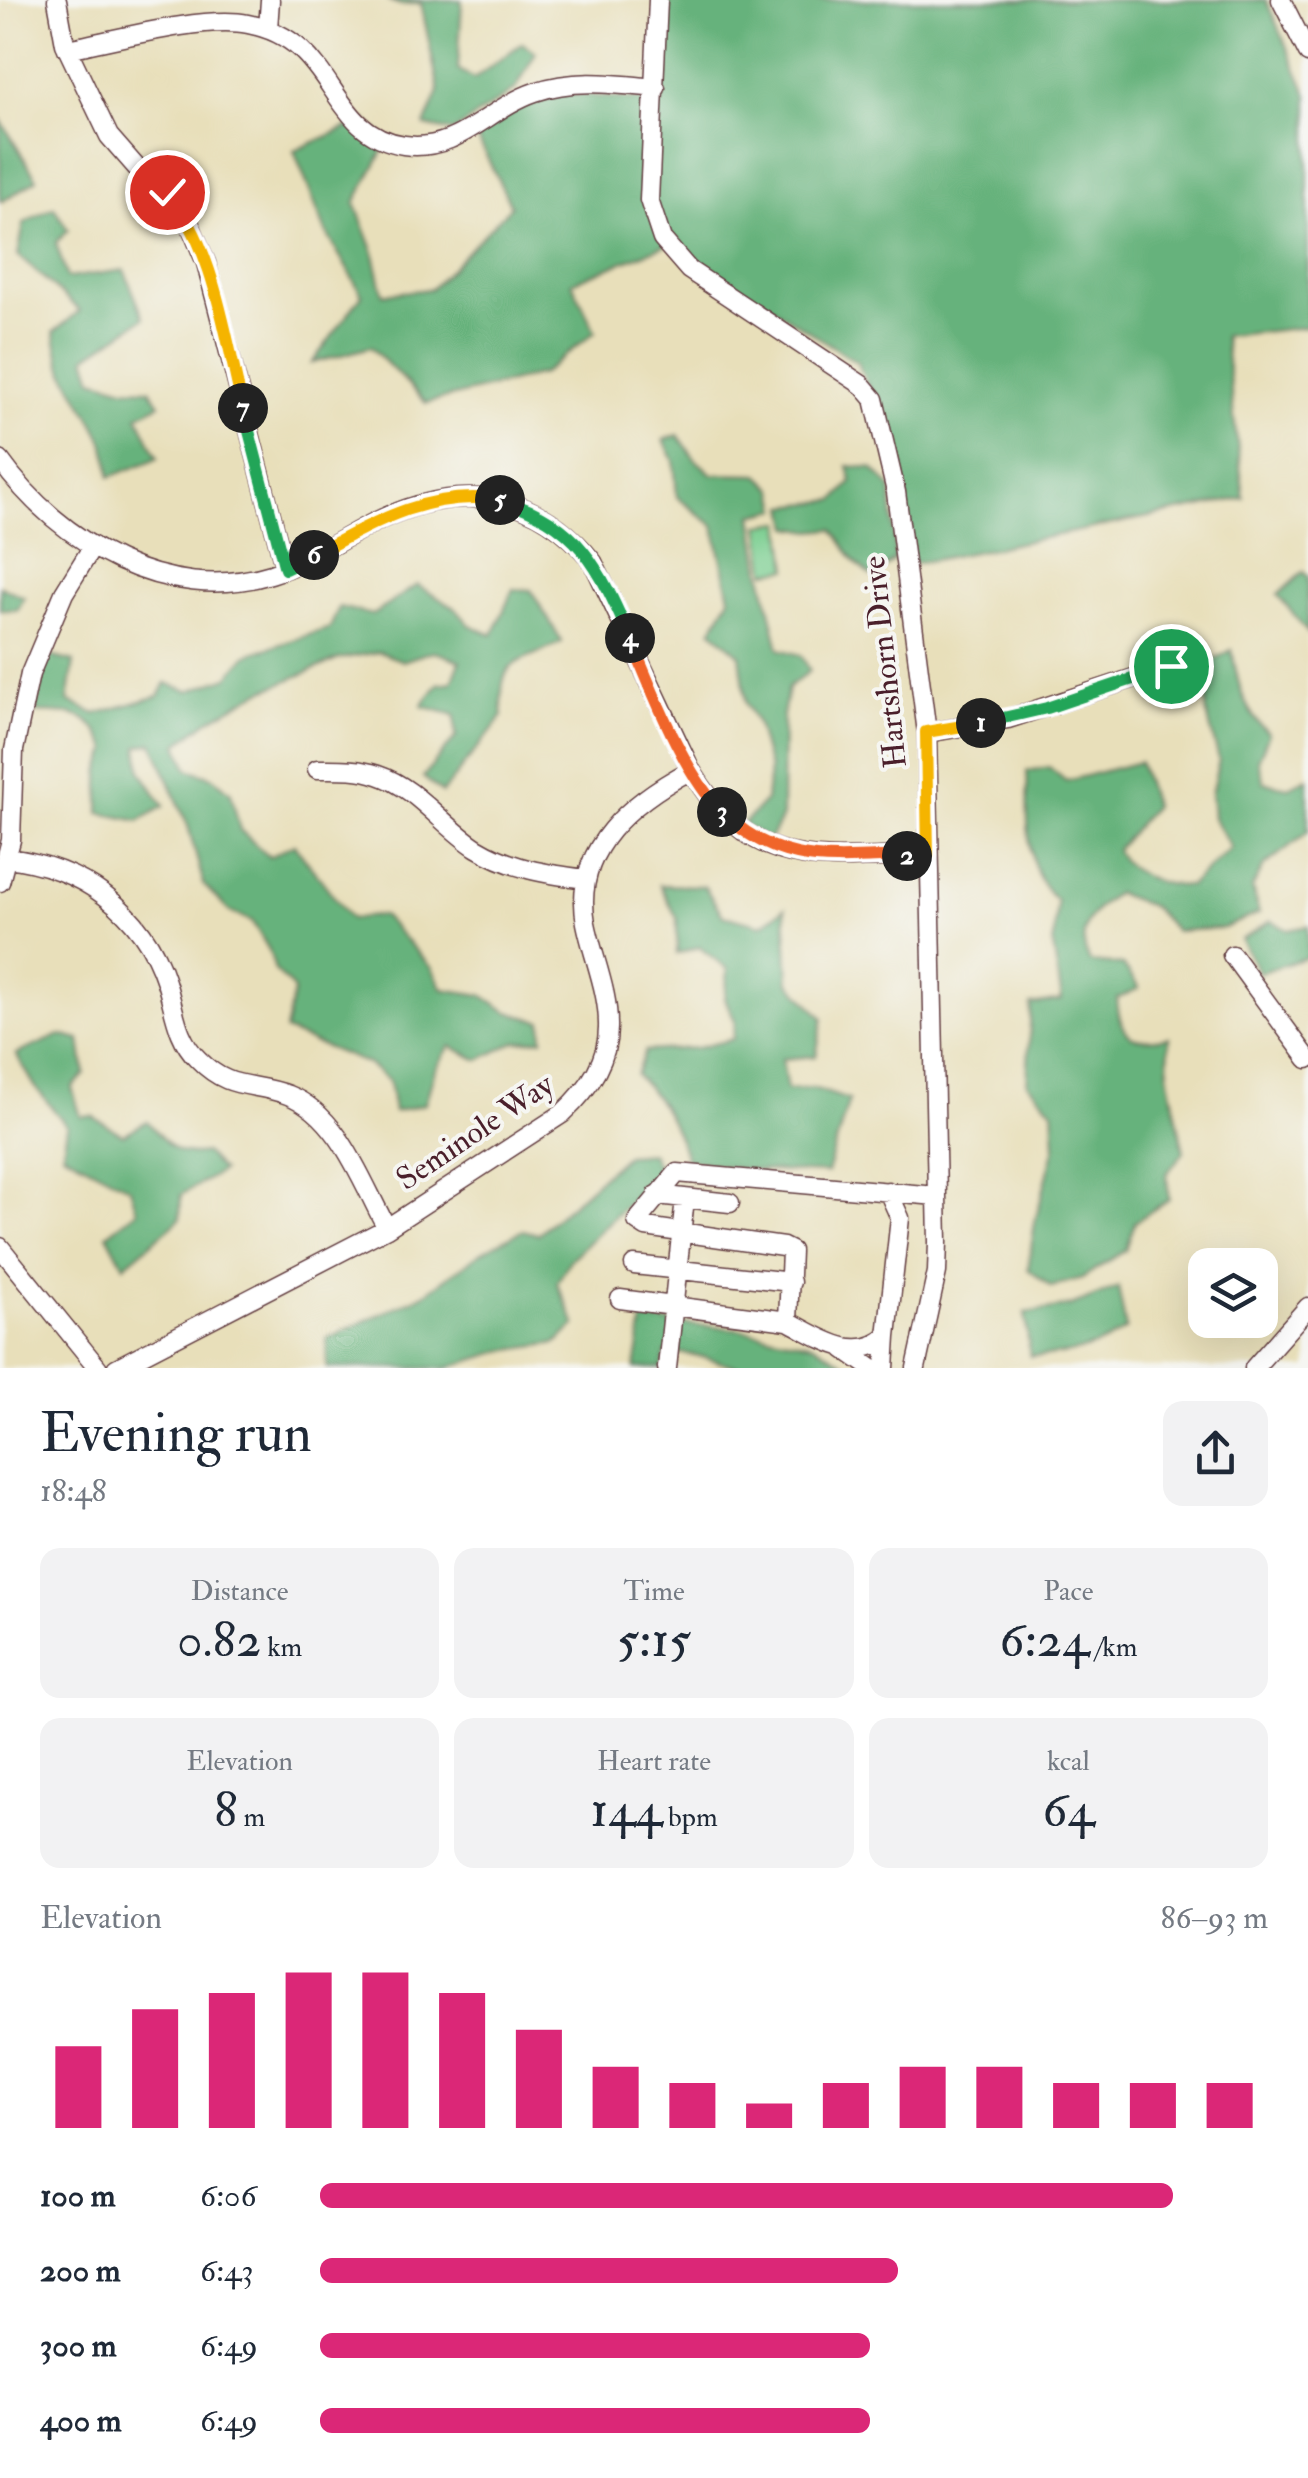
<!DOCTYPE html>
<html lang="en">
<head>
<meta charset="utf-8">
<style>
	body { margin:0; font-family:"IM FELL Double Pica",serif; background:#f2f2f3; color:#1f2937; height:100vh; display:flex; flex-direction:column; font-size:38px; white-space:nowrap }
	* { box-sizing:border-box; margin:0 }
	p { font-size:32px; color:#747a83 }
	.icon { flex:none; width:55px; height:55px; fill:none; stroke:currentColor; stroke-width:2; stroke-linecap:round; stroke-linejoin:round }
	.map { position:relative; height:1368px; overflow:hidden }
	.sheet { display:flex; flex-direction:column; background:#fff; flex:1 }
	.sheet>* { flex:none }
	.tools { position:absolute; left:1188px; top:1248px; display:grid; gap:20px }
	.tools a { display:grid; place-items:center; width:90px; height:90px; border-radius:20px; background:#fff; box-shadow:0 10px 40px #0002; font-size:50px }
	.pin { position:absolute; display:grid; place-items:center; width:85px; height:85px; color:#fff; margin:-42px; border:5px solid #fff; border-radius:50%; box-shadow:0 2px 10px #0007 }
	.km { position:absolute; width:50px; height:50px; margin:-25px; border-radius:50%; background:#222; color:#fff; font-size:28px; line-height:50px; text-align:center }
	.round { display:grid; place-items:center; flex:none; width:105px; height:105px; border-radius:20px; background:#f2f2f3 }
	.headline { display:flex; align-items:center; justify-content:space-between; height:170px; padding:0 40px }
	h1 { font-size:55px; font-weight:600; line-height:75px }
	.metrics { display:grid; grid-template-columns:repeat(3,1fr); gap:15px; height:170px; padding:10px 40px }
	.metrics div { display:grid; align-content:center; border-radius:20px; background:#f2f2f3; text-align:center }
	.metrics b { font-size:50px; font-weight:600 }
	.metrics small { font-size:28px; font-weight:400 }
	.metrics p { font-size:28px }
	.chart { height:280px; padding:20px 40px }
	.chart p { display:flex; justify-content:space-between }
	.chart svg { width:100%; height:180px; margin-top:10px; stroke:#db2777; stroke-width:6 }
	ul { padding:0 40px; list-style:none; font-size:32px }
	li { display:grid; grid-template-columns:160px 120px 1fr; align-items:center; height:75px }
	li i { height:25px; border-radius:12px; background:#db2777 }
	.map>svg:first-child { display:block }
</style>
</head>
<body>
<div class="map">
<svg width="1308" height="1368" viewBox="0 0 1308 1368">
	<rect width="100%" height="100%" fill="#f6f6f2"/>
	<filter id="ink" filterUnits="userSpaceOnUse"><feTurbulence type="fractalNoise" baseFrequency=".01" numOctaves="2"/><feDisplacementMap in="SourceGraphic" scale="20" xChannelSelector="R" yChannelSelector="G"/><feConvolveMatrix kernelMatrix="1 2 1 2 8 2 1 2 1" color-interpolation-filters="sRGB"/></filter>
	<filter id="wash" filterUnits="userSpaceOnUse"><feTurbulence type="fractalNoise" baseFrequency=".0048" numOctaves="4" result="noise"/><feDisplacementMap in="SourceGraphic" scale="40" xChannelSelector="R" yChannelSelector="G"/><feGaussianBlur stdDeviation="2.25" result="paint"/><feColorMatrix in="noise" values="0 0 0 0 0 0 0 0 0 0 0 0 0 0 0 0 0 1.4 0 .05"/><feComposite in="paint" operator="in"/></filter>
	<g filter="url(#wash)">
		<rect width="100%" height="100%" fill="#e8dfba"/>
		<path fill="#7dcf92" stroke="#64775e" stroke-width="2.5" d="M782,522L788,569L766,572L760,525Z"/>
		<path fill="#66b27c" stroke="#586854" stroke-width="2.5" d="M387,0H462L458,69L474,79L522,43L536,52L516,89L453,132L425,126L439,91L421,3L401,5Z
			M662,0H1266L1308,95V327L1224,336L1244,498L913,564L902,462L857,362L671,243L572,282L595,332L542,374L426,403L371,347L312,363L362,295L325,230L294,151L364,120L389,140L355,203L373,250L383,294L431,289L511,206L476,135L542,91L660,102Z
			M0,119L37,179L3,201H0Z
			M54,207L68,230L56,243L67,278L124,270L144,318L86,357L93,379L125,388L150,389L160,404L138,416L158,458L110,477C110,435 80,406 64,370C58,359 57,344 54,332L80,311L18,255L24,223Z
			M678,435L695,459L712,474L759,475L775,490L779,509L753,515L761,570L779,649L801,655L810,671L788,688L783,715L782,817L769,841L743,824L766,800L769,769L757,724L746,703L740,655L712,630L730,597L714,526L677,497L674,461L664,440Z
			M848,466L872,468L891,487L895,559L873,577C848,560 850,551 833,529L812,531L790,527L786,506L835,500L852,482Z
			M1303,572L1308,577V633L1278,595Z
			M417,585L455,608L470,625L493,635L513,589L531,590L562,642C516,666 496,657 503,716L442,793L423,777L456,737L455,715L422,706L438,684L452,682L460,661L433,651L403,661L379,652L339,659L255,694L206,722L178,744L188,769L213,777L231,793L240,830L269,857L294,844L351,919L382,915L432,968L443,989L482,995L508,1012L542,1021L543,1039L515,1042L479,1060L450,1046L435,1070L425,1104L394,1112L389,1081L368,1064L285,1031L294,990L275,970L269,950L252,921L230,912L204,885L188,826L153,743L138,746L141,771L164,806L139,821L100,813V773L108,750C90,711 75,714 35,712L47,655L74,662L68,701L95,714L159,696L166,683L189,691L228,677L247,655L330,628L339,607L373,615Z
			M0,586L24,597L18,610H0Z
			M1232,650C1238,683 1242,710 1269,734L1258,760L1264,782L1288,787L1308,778V832L1264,866L1252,888L1259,913L1224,928L1176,931L1151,906L1116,893C1090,912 1074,931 1090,962L1123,965L1139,988L1117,999C1120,1038 1131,1044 1169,1037L1168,1074L1184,1152L1167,1173L1169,1199L1135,1222L1126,1250L1082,1278L1051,1287L1028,1269L1035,1221L1055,1147L1053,1110L1027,1083L1031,1005L1062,1000L1053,946L1057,901C1021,869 1029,816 1027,771L1049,767L1066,781L1139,762L1154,806L1116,850C1128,875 1162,886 1189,886L1231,848L1213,818L1211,794L1219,760L1206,711L1209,662Z
			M660,885L704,886L723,915L762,925L785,908L789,982L823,1018L816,1056L782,1059L787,1090L813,1088L849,1100L827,1173L746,1170L687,1160C673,1123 664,1103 636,1075L645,1051L697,1048L733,1039L735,1021L725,999L728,969L699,947L677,954V918Z
			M1271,921L1288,930L1308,926V957L1259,973L1241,940Z
			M60,1035L80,1040L85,1074L72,1088L81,1117L92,1116L123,1135L147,1121C167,1143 173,1158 205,1153L222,1171L181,1195L180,1219L124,1266L107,1234L137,1211L130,1188L63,1153L67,1126L36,1088L16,1054Z
			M651,1153L660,1172L570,1260L557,1283L576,1325L557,1343L502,1351L447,1368H327V1338L423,1295L482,1252L523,1230L538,1234L626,1155Z
			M1118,1287L1126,1329C1100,1349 1063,1357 1030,1356L1025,1313L1071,1306Z
			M643,1320L738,1329L814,1344L852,1368H742L695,1355L666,1352L662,1368H635Z"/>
	</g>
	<g filter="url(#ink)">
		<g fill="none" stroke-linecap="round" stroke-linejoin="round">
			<g stroke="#623c40" stroke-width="21">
				<path id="minor" d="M57,0L65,44L109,136L137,168L183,208L206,263L285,569
					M658,0L649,200L662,239L689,270L862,385L874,399L896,492L927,733L938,1242L937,1272L916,1368
					M1281,0L1308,53
					M268,29L270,0
					M67,49C114,40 204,15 248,24C339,41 325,133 404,145C458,153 488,108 535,92C574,78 615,84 656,88
					M0,460C59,543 167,606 271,574C305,563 335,543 367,526C450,483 531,485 593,562L691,770C754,876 821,858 928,855
					M927,733L1008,719L1171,666L1197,664
					M317,769C338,769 358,768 378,775C418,788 442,826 477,848C512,869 546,874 586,879
					M6,858C80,866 143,910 166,982C175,1010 176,1038 198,1059C230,1092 252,1081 288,1095C340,1115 362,1183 387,1228
					M0,882L11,840L14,750L30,674L64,593L93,546
					M1232,955L1308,1059
					M657,1195L730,1203
					M0,1247L98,1368
					M634,1265L791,1282
					M620,1299L788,1321L791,1251L783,1247L646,1227L637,1221L677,1173L936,1196
					M788,1321C818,1336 856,1365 887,1336L900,1218L888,1191
					M844,1349L871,1368
					M116,1368L387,1228L562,1114C586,1092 608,1062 608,1028C609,992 593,958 586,923C572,848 633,801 691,770
					M667,1368L685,1198
					M885,1368L887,1336
					M1254,1368L1308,1307"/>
			</g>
			<use href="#minor" stroke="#fff" stroke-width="18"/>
		</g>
	</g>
	<g fill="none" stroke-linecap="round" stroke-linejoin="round" filter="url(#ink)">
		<g stroke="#fff" stroke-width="20">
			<path id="split-1" d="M981,723L1047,708L1171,666"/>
		</g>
		<g stroke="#fff" stroke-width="20">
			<path id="split-2" d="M907,856L928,855L926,732L981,723"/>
		</g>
		<g stroke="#fff" stroke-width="20">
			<path id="split-3" d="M722,812C780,869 833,858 907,856"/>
		</g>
		<g stroke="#fff" stroke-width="20">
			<path id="split-4" d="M630,638C652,690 683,773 722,812"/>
		</g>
		<g stroke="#fff" stroke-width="20">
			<path id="split-5" d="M500,500C578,521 600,569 630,638"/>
		</g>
		<g stroke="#fff" stroke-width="20">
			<path id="split-6" d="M314,555C374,522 430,489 500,500"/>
		</g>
		<g stroke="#fff" stroke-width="20">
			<path id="split-7" d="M243,408L285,569L314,555"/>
		</g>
		<g stroke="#fff" stroke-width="20">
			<path id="split-8" d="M167,192C214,243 226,341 243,408"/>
		</g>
		<use href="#split-1" stroke="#22a559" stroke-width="12"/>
		<use href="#split-2" stroke="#f5b400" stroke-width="12"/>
		<use href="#split-3" stroke="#f0652b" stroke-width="12"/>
		<use href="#split-4" stroke="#f0652b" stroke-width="12"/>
		<use href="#split-5" stroke="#22a559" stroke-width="12"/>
		<use href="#split-6" stroke="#f5b400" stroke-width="12"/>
		<use href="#split-7" stroke="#22a559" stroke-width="12"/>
		<use href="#split-8" stroke="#f5b400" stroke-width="12"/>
	</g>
	<g text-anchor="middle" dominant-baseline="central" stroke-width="8" stroke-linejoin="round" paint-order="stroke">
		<g font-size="32" fill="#4a1f2b" stroke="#f6f6f2">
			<text transform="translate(885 662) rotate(-96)">Hartshorn Drive</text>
			<text transform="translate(475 1132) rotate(-34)">Seminole Way</text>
		</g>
	</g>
</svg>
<div class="tools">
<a><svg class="icon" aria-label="layers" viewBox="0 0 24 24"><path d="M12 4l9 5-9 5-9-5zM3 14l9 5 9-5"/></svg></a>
</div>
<div class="pin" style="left:1171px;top:666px;background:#1e9e55"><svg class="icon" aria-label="arrive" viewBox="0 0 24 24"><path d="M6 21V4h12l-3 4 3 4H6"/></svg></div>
<div class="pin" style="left:167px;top:192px;background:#d93025"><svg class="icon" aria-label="check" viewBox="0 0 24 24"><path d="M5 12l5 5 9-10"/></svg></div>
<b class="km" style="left:981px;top:723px">1</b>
<b class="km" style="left:907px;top:856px">2</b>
<b class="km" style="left:722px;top:812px">3</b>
<b class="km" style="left:630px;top:638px">4</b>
<b class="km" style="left:500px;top:500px">5</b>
<b class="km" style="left:314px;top:555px">6</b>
<b class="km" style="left:243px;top:408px">7</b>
</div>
<section class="sheet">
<div class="headline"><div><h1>Evening run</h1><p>18:48</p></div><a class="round"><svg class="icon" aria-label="share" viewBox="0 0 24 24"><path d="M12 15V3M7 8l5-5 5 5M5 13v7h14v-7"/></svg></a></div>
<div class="metrics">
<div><p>Distance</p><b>0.82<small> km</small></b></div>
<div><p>Time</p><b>5:15</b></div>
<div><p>Pace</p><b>6:24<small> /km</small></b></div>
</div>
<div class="metrics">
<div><p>Elevation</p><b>8<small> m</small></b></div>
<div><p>Heart rate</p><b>144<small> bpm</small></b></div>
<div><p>kcal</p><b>64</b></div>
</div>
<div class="chart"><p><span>Elevation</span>86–93 m</p>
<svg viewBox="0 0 160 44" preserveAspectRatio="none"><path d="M5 44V24M15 44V15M25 44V11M35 44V6M45 44V6M55 44V11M65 44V20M75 44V29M85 44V33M95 44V38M105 44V33M115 44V29M125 44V29M135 44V33M145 44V33M155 44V33"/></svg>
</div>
<ul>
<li><b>100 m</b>6:06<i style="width:90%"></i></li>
<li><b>200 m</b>6:43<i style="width:61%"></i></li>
<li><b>300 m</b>6:49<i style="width:58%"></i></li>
<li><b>400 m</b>6:49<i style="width:58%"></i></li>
</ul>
</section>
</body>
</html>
